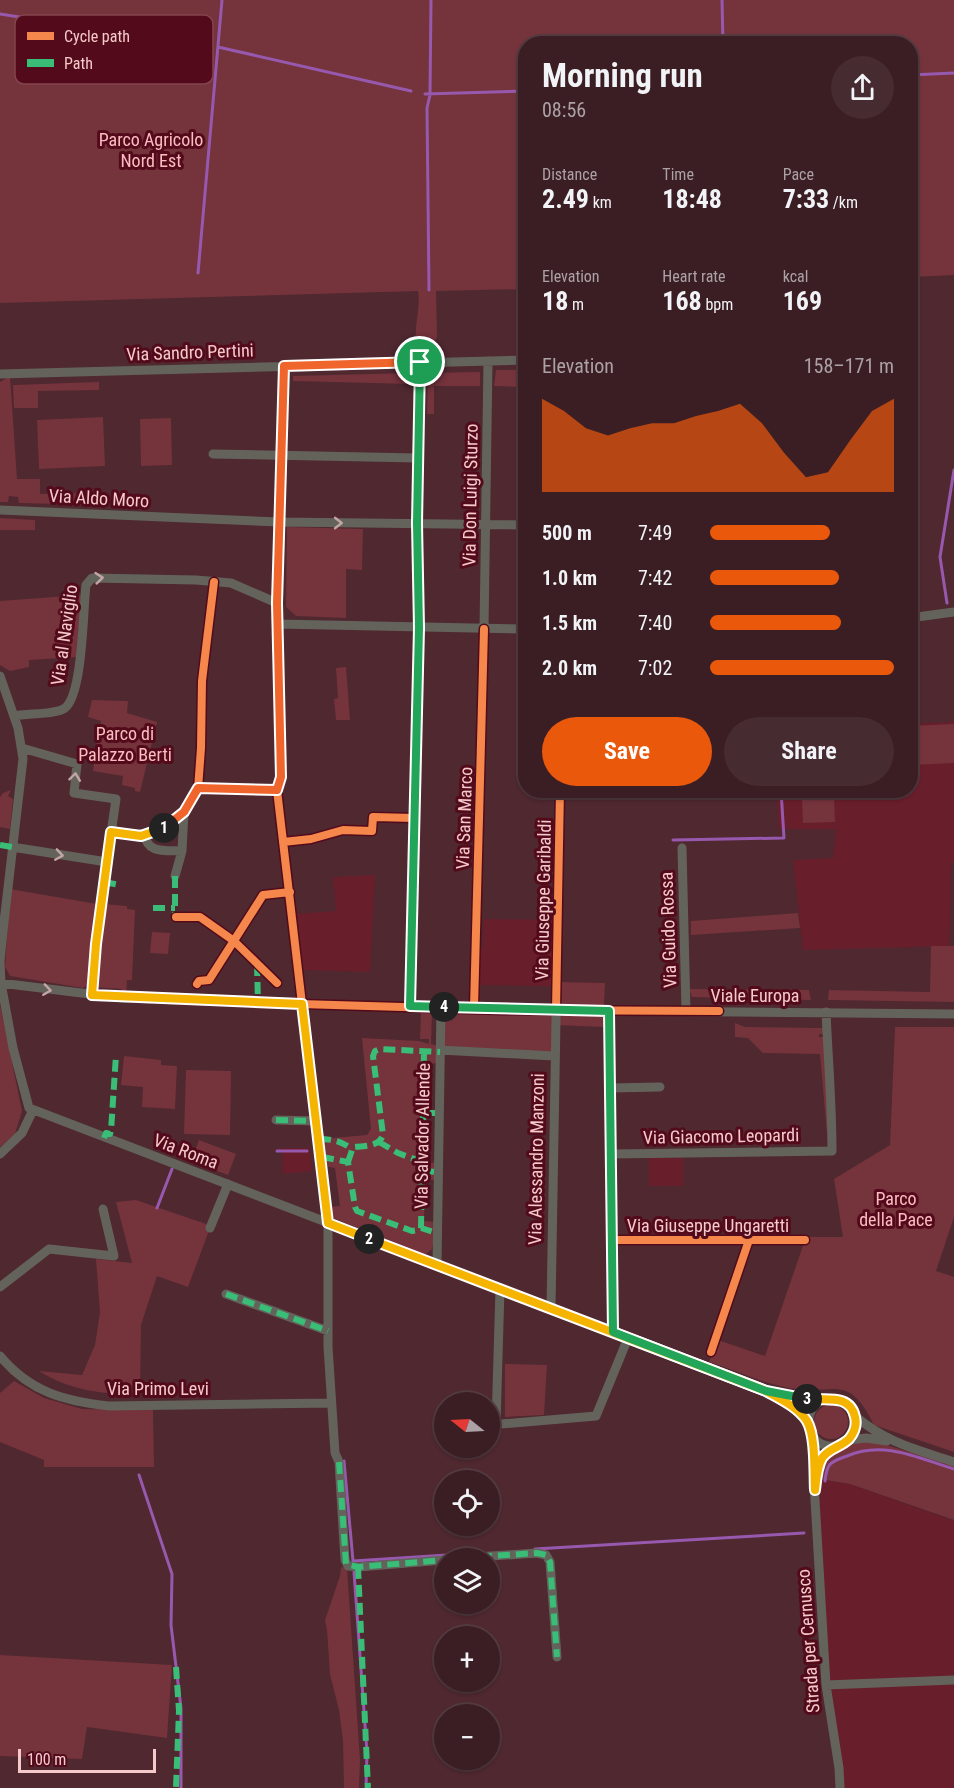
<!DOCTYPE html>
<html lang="en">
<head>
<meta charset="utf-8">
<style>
	body { margin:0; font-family:"Roboto Condensed",sans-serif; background:#462b31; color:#f1f3f6; height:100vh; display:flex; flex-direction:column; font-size:22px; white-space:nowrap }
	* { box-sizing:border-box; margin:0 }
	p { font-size:20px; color:#aca2a6 }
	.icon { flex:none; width:33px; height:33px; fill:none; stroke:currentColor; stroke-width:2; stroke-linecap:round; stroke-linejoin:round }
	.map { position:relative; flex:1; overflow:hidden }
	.drawer { position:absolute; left:518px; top:36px; width:400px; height:762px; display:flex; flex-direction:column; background:#3b1e24; border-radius:24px; box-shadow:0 2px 4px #0004,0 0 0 2px #543c41 }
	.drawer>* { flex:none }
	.needle { width:39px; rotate:288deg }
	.fabs { position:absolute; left:434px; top:1392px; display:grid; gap:12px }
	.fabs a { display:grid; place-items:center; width:66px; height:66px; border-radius:50%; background:#3b1e24; box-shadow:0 2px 4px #0004,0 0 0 2px #543c41; font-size:30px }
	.scale { position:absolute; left:18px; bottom:15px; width:138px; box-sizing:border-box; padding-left:6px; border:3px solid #f6c9cb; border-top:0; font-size:16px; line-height:21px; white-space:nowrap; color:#f6c9cb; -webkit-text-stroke:4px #530b1b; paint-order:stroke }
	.pin { position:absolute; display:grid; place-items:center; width:51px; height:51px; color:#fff; margin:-26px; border:3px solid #fff; border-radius:50%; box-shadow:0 2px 6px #0007 }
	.km { position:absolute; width:30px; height:30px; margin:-15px; border-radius:50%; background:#222; color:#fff; font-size:16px; line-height:30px; text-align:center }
	.round { display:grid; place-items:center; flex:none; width:63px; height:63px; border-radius:32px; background:#462b31 }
	.headline { display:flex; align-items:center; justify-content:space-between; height:102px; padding:0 24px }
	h1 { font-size:33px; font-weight:700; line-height:45px }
	.metrics { display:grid; grid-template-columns:repeat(3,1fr); gap:9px; height:102px; padding:6px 24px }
	.metrics div { display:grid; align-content:center }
	.metrics b { font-size:26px; font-weight:700 }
	.metrics small { font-size:16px; font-weight:400 }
	.metrics p { font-size:16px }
	.chart { height:168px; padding:12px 24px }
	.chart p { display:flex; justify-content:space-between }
	.chart svg { width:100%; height:108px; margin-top:6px; fill:#ea580c; opacity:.7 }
	.primary-button { display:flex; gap:12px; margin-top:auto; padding:12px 24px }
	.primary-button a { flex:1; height:69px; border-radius:36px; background:#ea580c; color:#fff; font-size:24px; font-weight:700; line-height:69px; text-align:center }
	.primary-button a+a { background:#462b31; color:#f1f3f6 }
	ul { padding:0 24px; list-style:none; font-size:20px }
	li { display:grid; grid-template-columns:96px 72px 1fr; align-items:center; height:45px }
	li i { height:15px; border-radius:8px; background:#ea580c }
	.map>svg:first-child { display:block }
</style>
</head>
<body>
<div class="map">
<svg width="954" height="1788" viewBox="0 0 954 1788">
	<rect width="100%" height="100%" fill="#4f2830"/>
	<path fill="#691e2c" d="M954,722V862H952L951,865L949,946L803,950L793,860L833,858L836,829H779L776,791L910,790L911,724Z
		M375,875L370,972L304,970L295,914L336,911L333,877Z
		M484,919L553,920L552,986L480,985V949H483Z
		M282,1148H309L312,1171L283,1174Z
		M649,1158H683V1186H649Z
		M816,1479L849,1484L954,1521V1788H840L826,1684Z"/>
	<path fill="#75333c" d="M0,0H954V275L911,277L910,44H525V289L436,291L437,337L433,345L427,348L416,342C414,325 421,307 418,291L0,303Z
		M496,370H525V387L494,386Z
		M480,372V386H434V414H427L428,373Z
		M411,373L412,384L293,381V376Z
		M10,376L17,479H40V494L102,493V505L19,503L18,497L9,496L8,502H0V382Z
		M99,382V390L38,391V408H14L13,385Z
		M103,417L105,466L39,469L37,420Z
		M171,418L172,465L141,466L140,419Z
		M0,518L35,520V530H0Z
		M287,527L363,529L362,570L346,569V618L296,616L286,607Z
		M81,595L77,657L29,660V667L10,671L0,665V601Z
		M346,667L350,720H336L334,699L338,698L336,668Z
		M92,700L128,701L127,713L157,722L140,792L135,791V788L122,785L123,776L93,771L94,764H93L101,721L88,717Z
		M954,724V763L911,765V726Z
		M11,790L8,796L13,799L10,829L0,827V797L3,793Z
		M569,791H646V799L569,798Z
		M834,797L835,822L803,823L802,798Z
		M10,889L97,904L91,983L83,988L10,976L5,967Z
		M103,904L127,906V909L135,910L132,980H127L126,998H122V989L93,987Z
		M798,913L800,928L691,935V921Z
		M152,932L170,933L168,954L150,953Z
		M931,946H954V1002L828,1000L829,990L930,992Z
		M558,982L605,983L603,1027L555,1025L554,1055L441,1049L442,1009L557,1010Z
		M689,989L809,990L811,1000L692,997Z
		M0,1005L22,1111L15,1134L0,1147Z
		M421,1012H432L431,1044L440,1046V1063L428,1064L426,1162L438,1163V1180H425L424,1221L437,1222L432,1249L425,1255L333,1218L330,1207L340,1206L335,1168L325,1166L321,1139L367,1135L371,1129L362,1038L419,1041L429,1044V1039H420Z
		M735,1023L745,1027L823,1028V1034H819V1037H823V1044H826L828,1146L820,1054L763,1053L748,1038L735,1037Z
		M895,1027H954V1217L936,1271L954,1277V1452L874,1425C847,1370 833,1397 789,1388C762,1383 735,1370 709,1362L718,1340L765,1356L806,1237H843L834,1179L890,1145Z
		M124,1056L161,1060V1065L177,1066L175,1109L142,1107L143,1087L121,1085Z
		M186,1070L231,1071L230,1135L184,1134Z
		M199,1140L236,1154L228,1175L191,1161Z
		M136,1200L209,1225L210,1228L188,1287L157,1276L141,1325L140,1395C104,1394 70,1391 39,1371L82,1375L95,1345L100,1312L96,1259L132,1263L116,1202Z
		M505,1364L547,1365L544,1415L505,1417Z
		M14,1381L44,1398L82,1409L153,1410L154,1467H44V1460L0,1442V1393Z
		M814 1422a17 17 0 1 1 34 0a17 17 0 1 1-34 0Z
		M863,1441L876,1442L954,1465V1520L850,1484L819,1479L827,1456L851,1444Z
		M341,1567L347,1568L360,1760L359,1788H344L343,1741L339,1710L330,1674L327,1630L325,1620L340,1576Z
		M0,1655L172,1665L167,1738L87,1727L82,1759L0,1756Z"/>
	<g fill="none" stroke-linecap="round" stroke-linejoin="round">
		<path stroke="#9759ae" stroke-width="3" d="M722,0L723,44
			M0,14L207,46
			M218,47L411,91
			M910,75L954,73
			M425,94L525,91
			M198,273L222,0
			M429,290L427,108L430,95L431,0
			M947,603L940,557L954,470
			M673,840L784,838L781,790
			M277,1151H307
			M157,1208L172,1169
			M344,1461L353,1561L463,1554
			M139,1475L172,1574L171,1625L181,1708V1788
			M825,1481C827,1462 831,1462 847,1456C884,1440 918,1458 954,1469
			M535,1549L804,1533
			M354,1572L367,1753L366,1788"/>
		<path stroke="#63635c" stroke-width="9" d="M284,366L277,603L281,777L277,790L328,1223V1347L335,1453L339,1462L345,1560L348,1566L358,1567L444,1560
			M0,374L525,360
			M213,454L417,458
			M0,510L279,522L525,525
			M910,618L954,612
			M277,624L525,629
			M0,676L18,728L23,759L4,922L0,961L1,983L13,1048L29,1108L766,1391L791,1406L808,1423
			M14,716C26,713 56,715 65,708C83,694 83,609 86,585L92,578L196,580L231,583L277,603
			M22,748L77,764L74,793L116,799L95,944L92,995
			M198,789L201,748
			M111,832C140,837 165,836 184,812C190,804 192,794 199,788L277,790
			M145,835C147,854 166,850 182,851L184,812
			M12,847L107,862
			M682,848L686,1011
			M175,876L182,851
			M0,983L122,998L266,1003L504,1010L954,1014
			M409,1006L419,628L417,523L420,362
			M474,1008L484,629L488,361
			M609,1011L613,1332
			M440,1050L554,1056
			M610,1088L660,1087
			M276,1120L317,1121
			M0,1154L22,1133L33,1110
			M611,1154L832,1151C832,1104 828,1058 826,1012
			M210,1228L228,1184
			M612,1240H805
			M437,1265L441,1007
			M0,1287L49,1249L114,1256L103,1209
			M226,1294L328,1331
			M551,1308L560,790
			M711,1352L749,1240
			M0,1356C30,1392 64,1401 109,1406L331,1403
			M777,1393C791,1397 808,1402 823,1400C829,1400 834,1397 841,1400C860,1408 860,1436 841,1444C813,1456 795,1416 822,1400
			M855,1416C887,1443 915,1449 954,1462
			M496,1424L500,1289
			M489,1425L596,1416L628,1338
			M811,1433L826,1685L839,1768L840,1788
			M848,1440L866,1438L887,1441
			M817,1473L823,1457L836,1446
			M462,1558L537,1553L546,1555L550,1562L557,1657
			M826,1685L954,1680"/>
		<path stroke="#3abd76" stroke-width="6" stroke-dasharray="12 6" stroke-linecap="butt" d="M0,845L12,847
			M175,876V921
			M104,882L120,885
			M153,908H175
			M257,964L258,1003
			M423,1113H439
			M276,1120L317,1121
			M104,1138L106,1133L110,1134L111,1131L116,1055
			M319,1139C332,1139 341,1141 352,1149
			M379,1142L398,1153L422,1162
			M322,1157L348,1162L355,1207L357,1211L412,1231L419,1230L421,1228L437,1233
			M348,1162L353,1147C364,1146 379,1147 383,1135L373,1056L375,1051L380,1049L440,1052
			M422,1171L438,1172
			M421,1228L424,1051
			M226,1294L328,1331
			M339,1462L346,1564L358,1567L444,1560
			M462,1558L537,1553L546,1555L550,1562L557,1657
			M358,1567L368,1788
			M176,1667L179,1711L176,1788"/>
		<g stroke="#530b1b" stroke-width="11">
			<path id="cycleway" d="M277,624L281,777L277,790L302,1004
				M198,789L201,748L202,681L214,582
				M283,842L311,839L343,830L372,831L373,817L414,818
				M176,917H200L234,941L277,983
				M197,984L199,981L209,980L263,895L290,892
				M92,995L266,1003L504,1010L719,1011
				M474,1008L484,629
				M556,1010L560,790
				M612,1240H805
				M711,1352L749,1240"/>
		</g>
		<use href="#cycleway" stroke="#f5874c" stroke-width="8"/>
	</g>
	<defs><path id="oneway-chevron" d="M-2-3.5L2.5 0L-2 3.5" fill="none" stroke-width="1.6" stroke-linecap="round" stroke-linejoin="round" transform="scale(1.5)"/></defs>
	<g stroke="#c3a5a4">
		<use href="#oneway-chevron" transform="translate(338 523)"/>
		<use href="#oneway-chevron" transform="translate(99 578) rotate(-6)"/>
		<use href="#oneway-chevron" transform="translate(75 777) rotate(-83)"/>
		<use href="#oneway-chevron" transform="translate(59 855) rotate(9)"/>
		<use href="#oneway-chevron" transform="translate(47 990) rotate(8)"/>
	</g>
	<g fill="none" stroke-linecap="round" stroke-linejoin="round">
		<g stroke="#fff" stroke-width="12">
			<path id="split-1" d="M164,828L184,812L198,788L277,790L281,777L277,603L284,366L420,362"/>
		</g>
		<g stroke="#fff" stroke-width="12">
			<path id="split-2" d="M164,828L141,836L111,832L96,944L92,995L302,1004L328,1223L369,1239"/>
		</g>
		<g stroke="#fff" stroke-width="12">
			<path id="split-3" d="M369,1239L766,1391C780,1399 798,1407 807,1421C816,1437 814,1472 815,1490C816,1480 817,1467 822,1458C829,1448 841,1447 849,1439C854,1433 857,1425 855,1417C850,1393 825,1401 807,1399"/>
		</g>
		<g stroke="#fff" stroke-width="12">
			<path id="split-4" d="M444,1007L609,1011L613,1332L766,1391L807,1399"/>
		</g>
		<g stroke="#fff" stroke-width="12">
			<path id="split-5" d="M420,362L417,523L419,628L410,1006L444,1007"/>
		</g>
		<use href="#split-1" stroke="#f0652b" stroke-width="8"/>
		<use href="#split-2" stroke="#f5b400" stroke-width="8"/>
		<use href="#split-3" stroke="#f5b400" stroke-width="8"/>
		<use href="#split-4" stroke="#22a559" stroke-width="8"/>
		<use href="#split-5" stroke="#22a559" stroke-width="8"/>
	</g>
	<g text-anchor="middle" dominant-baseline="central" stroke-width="6" stroke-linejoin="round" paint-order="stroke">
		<g font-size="18" fill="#fbbdc1" stroke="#530b1b">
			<text x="151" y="139">Parco Agricolo<tspan x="151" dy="21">Nord Est</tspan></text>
			<text x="125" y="733">Parco di<tspan x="125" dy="21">Palazzo Berti</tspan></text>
			<text x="896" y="1198">Parco<tspan x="896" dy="21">della Pace</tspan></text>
		</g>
		<g font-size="18" fill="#f6c9cb" stroke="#530b1b">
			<text transform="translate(190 352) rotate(-2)">Via Sandro Pertini</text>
			<text transform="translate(470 495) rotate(-89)">Via Don Luigi Sturzo</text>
			<text transform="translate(99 498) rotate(3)">Via Aldo Moro</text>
			<text transform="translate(64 635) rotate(-82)">Via al Naviglio</text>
			<text transform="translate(464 818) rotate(-88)">Via San Marco</text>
			<text transform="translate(543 900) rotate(-89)">Via Giuseppe Garibaldi</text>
			<text transform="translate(668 930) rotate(-92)">Via Guido Rossa</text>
			<text x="755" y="995">Viale Europa</text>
			<text transform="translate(422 1136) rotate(-89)">Via Salvador Allende</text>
			<text transform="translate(721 1136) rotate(-1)">Via Giacomo Leopardi</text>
			<text transform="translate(186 1151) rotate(21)">Via Roma</text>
			<text transform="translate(536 1159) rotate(-89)">Via Alessandro Manzoni</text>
			<text x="708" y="1225">Via Giuseppe Ungaretti</text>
			<text x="158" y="1388">Via Primo Levi</text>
			<text transform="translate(808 1641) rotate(-94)">Strada per Cernusco</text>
		</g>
	</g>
	<rect x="15" y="15" width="198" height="69" rx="9" fill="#530b1b" stroke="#844450" stroke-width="1.5"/>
	<rect x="27" y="32" width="27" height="8" fill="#f5874c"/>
	<rect x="27" y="59" width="27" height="8" fill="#3abd76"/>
	<g font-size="16" fill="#f6c9cb">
		<text x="64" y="42">Cycle path</text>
		<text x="64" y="69">Path</text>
	</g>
</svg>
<div class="fabs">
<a><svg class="needle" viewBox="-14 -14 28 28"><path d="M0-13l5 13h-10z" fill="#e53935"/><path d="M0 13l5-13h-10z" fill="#aca2a6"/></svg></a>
<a><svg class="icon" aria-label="locate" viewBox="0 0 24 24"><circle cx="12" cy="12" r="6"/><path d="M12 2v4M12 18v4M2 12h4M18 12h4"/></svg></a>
<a><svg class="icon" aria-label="layers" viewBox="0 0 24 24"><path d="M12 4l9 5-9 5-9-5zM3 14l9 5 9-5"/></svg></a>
<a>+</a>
<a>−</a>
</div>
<div class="scale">100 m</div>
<div class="pin" style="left:420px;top:362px;background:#1e9e55"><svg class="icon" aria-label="arrive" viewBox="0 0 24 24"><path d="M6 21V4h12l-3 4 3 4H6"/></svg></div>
<b class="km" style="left:164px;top:828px">1</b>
<b class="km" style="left:369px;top:1239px">2</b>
<b class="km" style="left:807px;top:1399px">3</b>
<b class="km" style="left:444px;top:1007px">4</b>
<section class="drawer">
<div class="headline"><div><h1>Morning run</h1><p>08:56</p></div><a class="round"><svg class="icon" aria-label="share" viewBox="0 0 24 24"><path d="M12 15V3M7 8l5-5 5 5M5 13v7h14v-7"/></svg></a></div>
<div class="metrics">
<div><p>Distance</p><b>2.49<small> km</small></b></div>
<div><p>Time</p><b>18:48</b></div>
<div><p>Pace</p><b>7:33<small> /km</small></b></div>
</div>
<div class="metrics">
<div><p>Elevation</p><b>18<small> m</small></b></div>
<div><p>Heart rate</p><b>168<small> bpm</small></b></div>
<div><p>kcal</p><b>169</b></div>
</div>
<div class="chart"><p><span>Elevation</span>158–171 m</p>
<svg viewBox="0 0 160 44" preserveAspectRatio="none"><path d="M0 44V6L10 11L20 18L30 21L40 18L50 16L60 16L70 13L80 11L90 8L100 16L110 28L120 38L130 36L140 23L150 11L160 6V44z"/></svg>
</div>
<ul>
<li><b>500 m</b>7:49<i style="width:65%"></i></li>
<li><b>1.0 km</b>7:42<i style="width:70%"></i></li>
<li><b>1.5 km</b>7:40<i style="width:71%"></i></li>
<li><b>2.0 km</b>7:02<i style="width:100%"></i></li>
</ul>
<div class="primary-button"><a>Save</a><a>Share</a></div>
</section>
</div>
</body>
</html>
